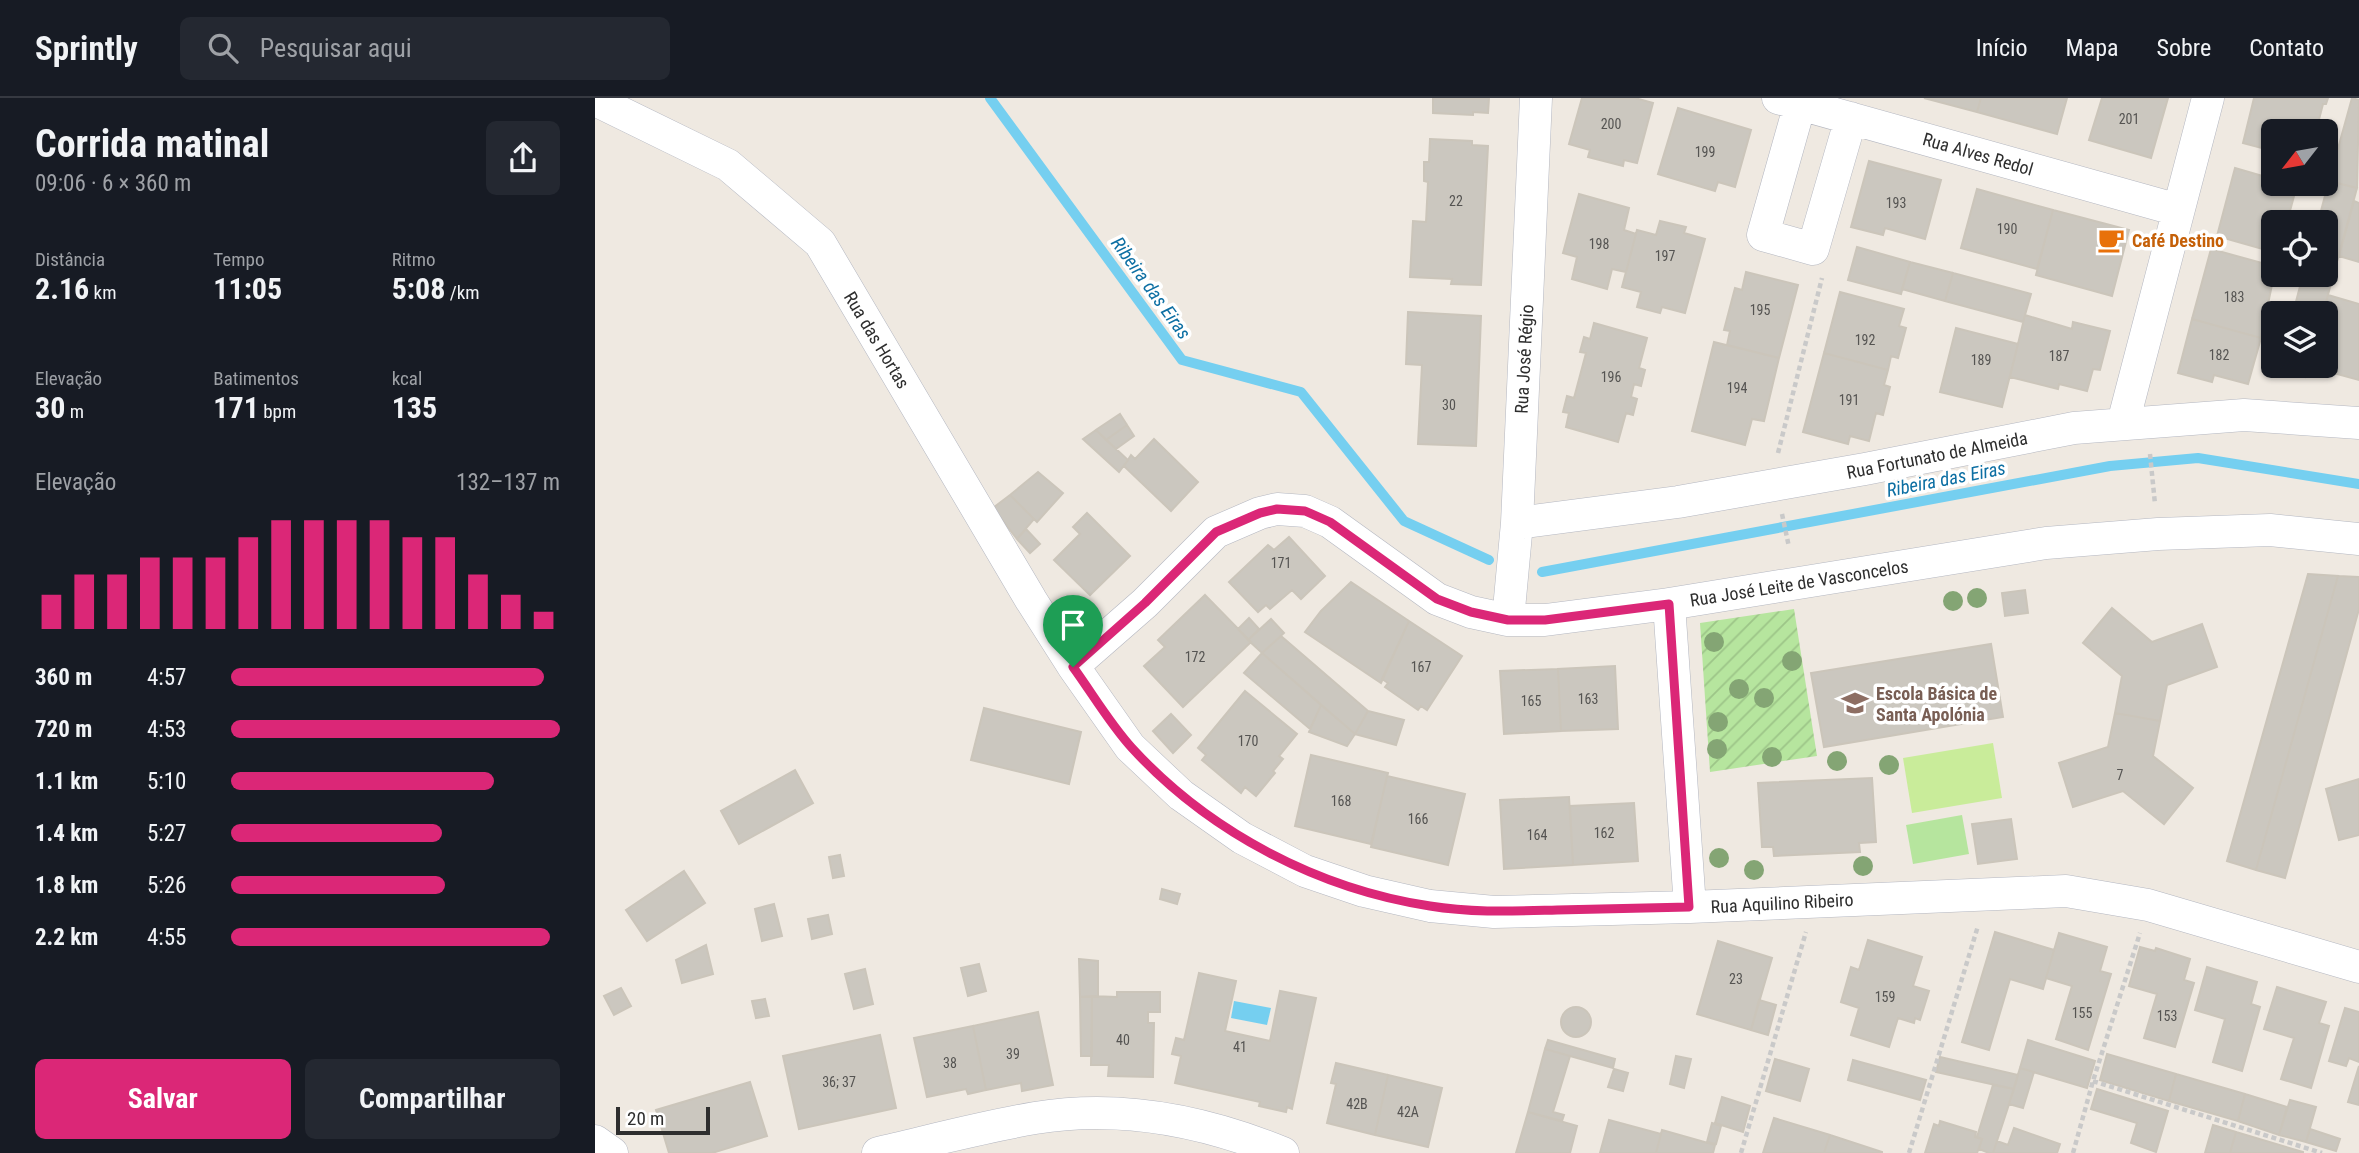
<!DOCTYPE html>
<html lang="pt">
<head>
<meta charset="utf-8">
<style>
	body { margin:0; font-family:"Roboto Condensed",sans-serif; background:#242831; color:#f1f3f6; height:100vh; display:flex; flex-direction:column; font-size:26px; white-space:nowrap }
	* { box-sizing:border-box; margin:0 }
	p { font-size:23px; color:#9ea1a6 }
	.icon { flex:none; width:38px; height:38px; fill:none; stroke:currentColor; stroke-width:2; stroke-linecap:round; stroke-linejoin:round }
	.map { position:relative; flex:1; overflow:hidden }
	.sheet { display:flex; flex-direction:column; background:#171b24; width:595px }
	.sheet>* { flex:none }
	.needle { width:46px; rotate:239deg }
	.buttons { position:absolute; left:1666px; top:21px; display:grid; gap:14px }
	.buttons a { display:grid; place-items:center; width:77px; height:77px; border-radius:10px; background:#171b24; box-shadow:0 2px 5px #0004; font-size:35px }
	.scale { position:absolute; left:21px; bottom:18px; width:94px; box-sizing:border-box; padding-left:7px; border:4px solid #2e2e2e; border-top:0; font-size:19px; line-height:24px; white-space:nowrap; color:#2e2e2e; -webkit-text-stroke:5px #fff; paint-order:stroke }
	.pin { position:absolute; display:grid; place-items:center; width:60px; height:60px; color:#fff; margin:-72px -30px; border-radius:50% 50% 50% 0; rotate:-45deg; box-shadow:0 0 7px #0007 }
	.pin .icon { rotate:45deg }
	.round { display:grid; place-items:center; flex:none; width:74px; height:74px; border-radius:10px; background:#242831 }
	.head { display:flex; align-items:center; justify-content:space-between; height:119px; padding:0 35px }
	h1 { font-size:38px; font-weight:700; line-height:52px }
	.metrics { display:grid; grid-template-columns:repeat(3,1fr); gap:10px; height:119px; padding:7px 35px }
	.metrics div { display:grid; align-content:center }
	.metrics b { font-size:30px; font-weight:700 }
	.metrics small { font-size:19px; font-weight:400 }
	.metrics p { font-size:19px }
	.chart { height:196px; padding:14px 35px }
	.chart p { display:flex; justify-content:space-between }
	.chart svg { width:100%; height:126px; margin-top:7px; stroke:#db2777; stroke-width:6 }
	.cta { display:flex; gap:14px; margin-top:auto; padding:14px 35px }
	.cta a { flex:1; height:80px; border-radius:10px; background:#db2777; color:#fff; font-size:28px; font-weight:700; line-height:80px; text-align:center }
	.cta a+a { background:#242831; color:#f1f3f6 }
	ul { padding:0 35px; list-style:none; font-size:23px }
	li { display:grid; grid-template-columns:112px 84px 1fr; align-items:center; height:52px }
	li i { height:18px; border-radius:9px; background:#db2777 }
	header { display:flex; align-items:center; gap:42px; box-sizing:border-box; height:98px; padding:0 35px; background:#171b24; border-bottom:2px solid #363941 }
	header strong { font-size:33px }
	nav { display:flex; gap:38px; margin-inline-start:auto; font-size:24px }
	.search { width:490px; height:63px; background:#242831; display:flex; align-items:center; gap:18px; box-sizing:border-box; padding:0 24px; border-radius:10px; color:#9ea1a6; font-size:26px }
	main { display:flex; flex:1; min-height:0 }
	.map>svg:first-child { display:block }
</style>
</head>
<body>
<header>
<strong>Sprintly</strong>
<div class="search"><svg class="icon" aria-label="search" viewBox="0 0 24 24"><circle cx="10" cy="10" r="6"/><path d="M15 15l6 6"/></svg>Pesquisar aqui</div>
<nav><a>Início</a><a>Mapa</a><a>Sobre</a><a>Contato</a></nav>
</header>
<main>
<section class="sheet">
<div class="head"><div><h1>Corrida matinal</h1><p>09:06 · 6 × 360 m</p></div><a class="round"><svg class="icon" aria-label="share" viewBox="0 0 24 24"><path d="M12 15V3M7 8l5-5 5 5M5 13v7h14v-7"/></svg></a></div>
<div class="metrics">
<div><p>Distância</p><b>2.16<small> km</small></b></div>
<div><p>Tempo</p><b>11:05</b></div>
<div><p>Ritmo</p><b>5:08<small> /km</small></b></div>
</div>
<div class="metrics">
<div><p>Elevação</p><b>30<small> m</small></b></div>
<div><p>Batimentos</p><b>171<small> bpm</small></b></div>
<div><p>kcal</p><b>135</b></div>
</div>
<div class="chart"><p><span>Elevação</span>132–137 m</p>
<svg viewBox="0 0 160 44" preserveAspectRatio="none"><path d="M5 44V32M15 44V25M25 44V25M35 44V19M45 44V19M55 44V19M65 44V12M75 44V6M85 44V6M95 44V6M105 44V6M115 44V12M125 44V12M135 44V25M145 44V32M155 44V38"/></svg>
</div>
<ul>
<li><b>360 m</b>4:57<i style="width:95%"></i></li>
<li><b>720 m</b>4:53<i style="width:100%"></i></li>
<li><b>1.1 km</b>5:10<i style="width:80%"></i></li>
<li><b>1.4 km</b>5:27<i style="width:64%"></i></li>
<li><b>1.8 km</b>5:26<i style="width:65%"></i></li>
<li><b>2.2 km</b>4:55<i style="width:97%"></i></li>
</ul>
<div class="cta"><a>Salvar</a><a>Compartilhar</a></div>
</section>
<div class="map">
<svg width="1764" height="1055" viewBox="0 0 1764 1055">
	<defs>
		<pattern id="garden-furrows" width="10" height="10" patternUnits="userSpaceOnUse" patternTransform="scale(1.75)"><rect width="10" height="10" fill="#b6e59e"/><path d="M-1 1l2-2M0 10L10 0M9 11l2-2" fill="none" stroke="#9dc588"/></pattern>
	</defs>
	<rect width="100%" height="100%" fill="#efe9e1"/>
	<path fill="#b6e59e" d="M1367,717L1374,756L1318,766L1311,727Z"/>
	<path fill="url(#garden-furrows)" d="M1199,511L1222,658L1115,674L1105,525Z"/>
	<path fill="#c9ec9a" d="M1398,645L1407,700L1317,715L1308,660Z"/>
	<path fill="#75cff0" d="M639,903L676,910L672,927L636,920Z"/>
	<g fill="none" stroke-linecap="round" stroke-linejoin="round">
		<path stroke="#75cff0" stroke-width="10" d="M395,0L587,262L706,294L809,423L894,462
			M947,474L1515,368L1603,360L1764,386"/>
	</g>
	<path fill="#cbc7bf" stroke="#cbc5ba" stroke-width="2" d="M838,0H894L893,15L878,14V17L838,15Z
		M987,0H1040L1058,5L1042,65L1029,62L1028,68L993,59L995,52L974,46Z
		M1329,0H1386L1382,14Z
		M1386,0H1472L1462,36L1382,14Z
		M1507,0H1573L1556,60L1494,42Z
		M1659,0H1733L1731,6H1728L1721,33H1678V53L1648,45Z
		M1757,0L1764,2L1762,90L1734,83Z
		M1083,10L1156,32L1140,89L1123,84L1120,93L1063,76Z
		M835,41L877,43V47L893,48L886,187L856,186L857,181L815,179L818,123L831,124L833,84L829,83V64H834Z
		M1274,63L1346,82L1330,141L1290,130L1288,137L1256,129Z
		M1640,70L1678,81V86L1702,87L1692,124H1678V154L1622,138Z
		M1734,83L1762,90L1740,171L1731,169V124H1723Z
		M1382,91L1458,112L1442,171L1366,150Z
		M984,96L1034,110L1029,132L1041,136L1031,174L1017,171L1012,191L977,181L982,159L968,155Z
		M1759,103L1764,105V164L1744,158Z
		M1458,112L1534,132L1517,198L1441,177Z
		M1065,123L1091,129L1089,135L1110,141L1090,215L1067,209L1065,215L1042,209L1046,194L1027,189L1042,132L1061,137Z
		M1262,149L1315,164L1306,196L1253,182Z
		M1616,151L1678,168L1679,177L1666,240L1597,221Z
		M1315,164L1358,175L1350,203L1307,191Z
		M1731,169L1740,171L1728,215H1698L1708,177H1731Z
		M1151,174L1203,187L1184,260L1132,247L1135,233L1129,232L1140,190L1147,192Z
		M1358,175L1436,196L1428,224L1350,203Z
		M1245,194L1309,211L1304,228L1311,230L1303,260L1296,258L1293,272L1229,255Z
		M1733,197L1764,206V282L1713,268H1731V215H1728Z
		M813,214L886,218L881,348L823,346L827,267L811,266Z
		M1430,217L1477,231L1478,224L1515,233L1505,272L1498,271L1492,293L1464,286L1463,291L1415,279Z
		M1597,221L1666,240L1653,286L1619,277L1617,284L1583,275Z
		M999,225L1052,240L1044,270L1050,272L1046,288L1039,286L1036,299L1042,301L1038,317L1031,315L1023,344L971,329L974,315L968,314L972,298L979,300L991,255L985,254L989,239L995,241Z
		M1361,230L1423,246L1407,309L1345,294Z
		M1677,241L1678,242V268H1713L1710,279L1669,267Z
		M1119,244L1184,260L1169,323L1157,321L1150,347L1097,333Z
		M1229,255L1293,272L1289,287L1295,289L1288,317L1281,315L1274,343L1255,338L1253,346L1208,334Z
		M525,316L532,327L511,342L501,332Z
		M532,327L539,338L521,351L511,342Z
		M501,332L533,362L524,374L488,341Z
		M559,341L603,384L576,413L529,368L536,357L540,361Z
		M443,374L468,395L442,424L415,397Z
		M415,397L439,421L422,441L398,410Z
		M492,415L535,458L495,497L459,462L485,436L478,429Z
		M431,431L445,446L435,455L422,441Z
		M694,439L730,478L706,501L697,492L675,511L671,507L663,514L634,484L673,447L679,452Z
		M1713,476L1743,478L1661,772L1632,763Z
		M1743,478L1764,479V511L1690,780L1661,772Z
		M756,484L814,523L786,585L710,534L726,513Z
		M1430,492L1433,515L1410,518L1407,495Z
		M610,497L656,544L588,609L549,568L570,549L563,542Z
		M1517,510L1557,544L1607,526L1622,569L1572,587L1565,623L1520,615L1527,578L1488,545Z
		M654,520L664,531L653,542L643,531Z
		M676,521L689,535L667,555L653,542Z
		M814,523L867,558L832,612L826,608L823,612L790,589L793,585L787,581Z
		M686,538L773,613L760,636L667,555Z
		M1396,546L1408,619L1229,649L1216,575Z
		M667,555L726,607L715,631L649,575Z
		M1020,568L1023,631L966,633L963,571Z
		M963,571L966,633L909,636L905,573Z
		M650,593L702,636L684,658L688,661L678,673L680,675L661,698L650,689L646,695L607,662L611,657L603,650Z
		M726,607L760,636L752,648L714,634Z
		M389,610L486,634L474,686L376,662Z
		M773,613L809,622L801,647L760,636Z
		M1520,615L1565,623L1558,658L1598,690L1569,726L1528,693L1478,709L1464,665L1513,649Z
		M576,616L596,637L578,655L558,633Z
		M716,657L793,675L776,746L700,728Z
		M200,672L218,705L144,746L126,713Z
		M792,678L870,696L853,767L776,749Z
		M1277,680L1281,744L1264,745L1265,754L1179,758L1178,749H1167L1163,685Z
		M1764,681V737L1744,742L1731,691Z
		M974,699L978,767L909,771L905,702Z
		M1039,705L1043,763L978,767L975,708Z
		M1416,721L1422,761L1383,766L1377,726Z
		M245,757L249,778L238,780L234,759Z
		M89,773L110,805L52,843L31,812Z
		M567,791L585,796L582,806L565,801Z
		M179,806L187,838L167,843L160,811Z
		M233,817L237,836L217,841L213,821Z
		M1400,834L1459,852L1448,891L1415,881L1394,952L1367,944Z
		M1464,835L1512,849L1505,873L1516,876L1493,952L1461,941L1477,888L1451,880Z
		M1273,842L1327,859L1318,888L1334,893L1325,922L1320,920L1319,925L1303,920L1294,949L1256,937L1264,910L1246,904L1256,869L1264,872Z
		M1123,843L1177,860L1156,932L1102,916Z
		M111,847L118,876L87,885L81,862Z
		M1545,849L1560,853L1561,850L1595,861L1589,882L1599,885L1580,949L1549,940L1562,896L1534,888Z
		M484,861L503,863V899H485Z
		M384,866L391,893L373,898L366,870Z
		M1612,869L1662,884L1656,906L1665,909L1647,973L1618,964L1630,921L1600,912Z
		M270,871L278,906L259,911L250,876Z
		M604,875L641,883L630,933L675,943L685,893L721,900L697,1011L692,1009L691,1014L664,1008L665,1004L580,985L586,958L577,956L581,940L589,942Z
		M1682,889L1731,904L1724,925L1734,928L1716,990L1686,981L1699,940L1669,931Z
		M26,890L36,908L19,917L9,898Z
		M522,894H565V914H553V925H559L558,979L513,978L514,967H496L497,898L522,899Z
		M497,898V958H486L485,899Z
		M170,901L174,918L161,920L157,903Z
		M1164,902L1181,907L1173,937L1156,932Z
		M966 924a15 15 0 1 1 30 0a15 15 0 1 1-30 0Z
		M1750,910L1764,914V964L1754,960L1751,968L1734,963Z
		M443,914L458,987L427,993L426,985L391,992L378,928Z
		M378,928L391,992L373,996L371,991L332,999L319,940Z
		M285,937L301,1010L204,1031L188,958Z
		M953,942L1020,961L1018,970L950,951Z
		M1433,942L1500,963L1492,990L1425,970Z
		M950,951L975,958L958,1014L969,1017L967,1023L933,1014Z
		M1512,956L1581,976L1574,1003L1505,982Z
		M1081,958L1096,961L1089,990L1075,986Z
		M1345,959L1423,977L1419,991L1341,974Z
		M1180,961L1214,971L1205,1003L1171,993Z
		M1258,962L1331,982L1325,1002L1253,982Z
		M741,965L793,977L780,1037L732,1025L741,986L736,985Z
		M1764,968V1007L1753,1004Z
		M1425,970L1439,974L1428,1010L1414,1006Z
		M1019,971L1033,975L1028,993L1013,989Z
		M1581,976L1650,996L1643,1023L1574,1003Z
		M793,977L847,990L833,1049L780,1037Z
		M155,984L172,1038L117,1055H74L61,1012Z
		M1398,987L1419,991L1398,1055H1394L1384,1051L1387,1041L1382,1039Z
		M1502,991L1573,1013L1561,1054L1536,1045L1542,1025L1496,1011Z
		M1650,996L1692,1009L1684,1037L1643,1023Z
		M1127,999L1155,1008L1148,1034L1120,1025Z
		M1695,1002L1721,1009L1711,1044L1684,1037Z
		M933,1014L982,1028L975,1055H921Z
		M1179,1020L1235,1037L1229,1055H1168Z
		M1014,1022L1066,1036L1061,1055H1005Z
		M1345,1023L1381,1034L1380,1039L1387,1041L1382,1055H1330L1339,1026L1344,1028Z
		M1117,1025L1126,1028L1121,1046L1112,1044Z
		M1618,1027L1641,1034L1635,1055H1610Z
		M1419,1030L1465,1046L1462,1055H1398L1402,1043L1413,1047Z
		M1715,1031L1745,1041L1741,1053L1711,1044Z
		M1067,1032L1120,1047L1118,1055H1061Z
		M1641,1034L1708,1054V1055H1635Z
		M1235,1037L1287,1054V1055H1229Z"/>
	<g fill="none" stroke-linecap="round" stroke-linejoin="round">
		<g stroke="#b4b7c1" stroke-width="33">
			<path id="minor" d="M1183,0L1583,112
				M0,2L133,67L225,145L436,502L478,568L535,649L586,697L647,740L710,773L769,793L835,808L899,814L1095,809L1471,793L1553,807L1764,869
				M1205,6L1168,137L1218,151L1256,20
				M1528,325L1613,0
				M922,425L1083,404L1270,371L1479,330L1649,317L1764,325
				M1074,506L1095,809
				M913,522L922,425L941,0
				M478,568L550,505L621,434L665,415L682,411L710,413L735,424L842,501L876,514L913,522H950L1074,506L1451,445L1563,436L1675,432L1764,441
				M0,1043L17,1055
				M283,1055C335,1043 387,1029 440,1020C524,1006 610,1023 688,1055"/>
		</g>
		<path stroke="#c9c9c9" stroke-width="4.5" stroke-dasharray="5 3.5" stroke-linecap="butt" d="M1183,355L1227,180
			M1555,356L1560,406
			M1187,416L1194,449
			M1498,983L1727,1055
			M1146,1055L1211,834
			M1314,1055L1383,828
			M1478,1055L1498,983L1545,835"/>
		<use href="#minor" stroke="#fff" stroke-width="32"/>
	</g>
	<g fill="#84a574">
		<circle cx="1382" cy="500" r="10"/>
		<circle cx="1358" cy="503" r="10"/>
		<circle cx="1119" cy="544" r="10"/>
		<circle cx="1197" cy="563" r="10"/>
		<circle cx="1144" cy="591" r="10"/>
		<circle cx="1169" cy="600" r="10"/>
		<circle cx="1123" cy="624" r="10"/>
		<circle cx="1122" cy="651" r="10"/>
		<circle cx="1177" cy="659" r="10"/>
		<circle cx="1242" cy="663" r="10"/>
		<circle cx="1294" cy="667" r="10"/>
		<circle cx="1124" cy="760" r="10"/>
		<circle cx="1268" cy="768" r="10"/>
		<circle cx="1159" cy="772" r="10"/>
	</g>
	<g fill="none" stroke-linecap="round" stroke-linejoin="round">
		<g stroke="#fff" stroke-width="14">
			<path id="route" d="M682,411L710,413L735,424L842,501L876,514L913,522H950L1074,506L1094,809C1050,810 1006,811 962,812C920,813 877,815 835,808C723,791 614,734 537,650C515,626 497,595 478,569L550,505L621,434L665,415Z"/>
		</g>
		<use href="#route" stroke="#db2777" stroke-width="9"/>
	</g>
	<defs>
		<g id="cafe-bare" transform="scale(2.1)"><path d="M-5.5-4.5H6V0H3Q3 3.5 0 3.5H-2.5Q-5.5 3.5-5.5 0ZM3-3.2v2h1.7v-2ZM-6 4.5H4V6H-6Z" fill="#e8710a" stroke="#fff" stroke-width="2.5" paint-order="stroke"/></g>
		<g id="school-bare" transform="scale(2.1)"><path d="M0-5L7-2L0 1L-7-2ZM-4 1L0 2.5L4 1V4Q0 6-4 4Z" fill="#8d6e63" stroke="#fff" stroke-width="2.5" paint-order="stroke"/></g>
	</defs>
	<g fill-rule="evenodd">
		<use href="#cafe-bare" x="1516" y="142"/>
		<use href="#school-bare" x="1260" y="605"/>
	</g>
	<g text-anchor="middle" dominant-baseline="central" stroke-width="7" stroke-linejoin="round" paint-order="stroke">
		<g font-size="14" fill="#555452">
			<text x="1534" y="21">201</text>
			<text x="1016" y="26">200</text>
			<text x="1110" y="54">199</text>
			<text x="861" y="103">22</text>
			<text x="1301" y="105">193</text>
			<text x="1412" y="131">190</text>
			<text x="1004" y="146">198</text>
			<text x="1070" y="158">197</text>
			<text x="1639" y="199">183</text>
			<text x="1165" y="212">195</text>
			<text x="1270" y="242">192</text>
			<text x="1624" y="257">182</text>
			<text x="1464" y="258">187</text>
			<text x="1386" y="262">189</text>
			<text x="1016" y="279">196</text>
			<text x="1142" y="290">194</text>
			<text x="1254" y="302">191</text>
			<text x="854" y="307">30</text>
			<text x="686" y="465">171</text>
			<text x="600" y="559">172</text>
			<text x="826" y="569">167</text>
			<text x="993" y="601">163</text>
			<text x="936" y="603">165</text>
			<text x="653" y="643">170</text>
			<text x="1525" y="677">7</text>
			<text x="746" y="703">168</text>
			<text x="823" y="721">166</text>
			<text x="1009" y="735">162</text>
			<text x="942" y="737">164</text>
			<text x="1141" y="881">23</text>
			<text x="1290" y="899">159</text>
			<text x="1487" y="915">155</text>
			<text x="1572" y="918">153</text>
			<text x="528" y="942">40</text>
			<text x="645" y="949">41</text>
			<text x="418" y="956">39</text>
			<text x="355" y="965">38</text>
			<text x="244" y="984">36; 37</text>
			<text x="762" y="1006">42B</text>
			<text x="813" y="1014">42A</text>
		</g>
		<g font-size="18" fill="#2e2e2e" stroke="#fff">
			<text transform="translate(1383 56) rotate(16)">Rua Alves Redol</text>
			<text transform="translate(282 242) rotate(59)">Rua das Hortas</text>
			<text transform="translate(929 261) rotate(-87)">Rua José Régio</text>
			<text transform="translate(1342 357) rotate(-11)">Rua Fortunato de Almeida</text>
			<text transform="translate(1204 485) rotate(-9)">Rua José Leite de Vasconcelos</text>
			<text transform="translate(1187 805) rotate(-3)">Rua Aquilino Ribeiro</text>
		</g>
		<g font-size="18" font-weight="bold" fill="#c56008" stroke="#fff" text-anchor="start">
			<text x="1537" y="142">Café Destino</text>
		</g>
		<g font-size="18" font-weight="bold" fill="#785e54" stroke="#fff" text-anchor="start">
			<text x="1281" y="595">Escola Básica de<tspan x="1281" dy="21">Santa Apolónia</tspan></text>
		</g>
		<g font-size="19" font-style="italic" fill="#0d6fa3" stroke="#fff">
			<text transform="translate(556 190) rotate(54)">Ribeira das Eiras</text>
			<text transform="translate(1351 381) rotate(-11)">Ribeira das Eiras</text>
		</g>
	</g>
</svg>
<div class="buttons">
<a><svg class="needle" viewBox="-14 -14 28 28"><path d="M0-13l5 13h-10z" fill="#e53935"/><path d="M0 13l5-13h-10z" fill="#9ea1a6"/></svg></a>
<a><svg class="icon" aria-label="locate" viewBox="0 0 24 24"><circle cx="12" cy="12" r="6"/><path d="M12 2v4M12 18v4M2 12h4M18 12h4"/></svg></a>
<a><svg class="icon" aria-label="layers" viewBox="0 0 24 24"><path d="M12 4l9 5-9 5-9-5zM3 14l9 5 9-5"/></svg></a>
</div>
<div class="scale">20 m</div>
<div class="pin" style="left:478px;top:569px;background:#1e9e55"><svg class="icon" aria-label="arrive" viewBox="0 0 24 24"><path d="M6 21V4h12l-3 4 3 4H6"/></svg></div>
</div>
</main>
</body>
</html>
